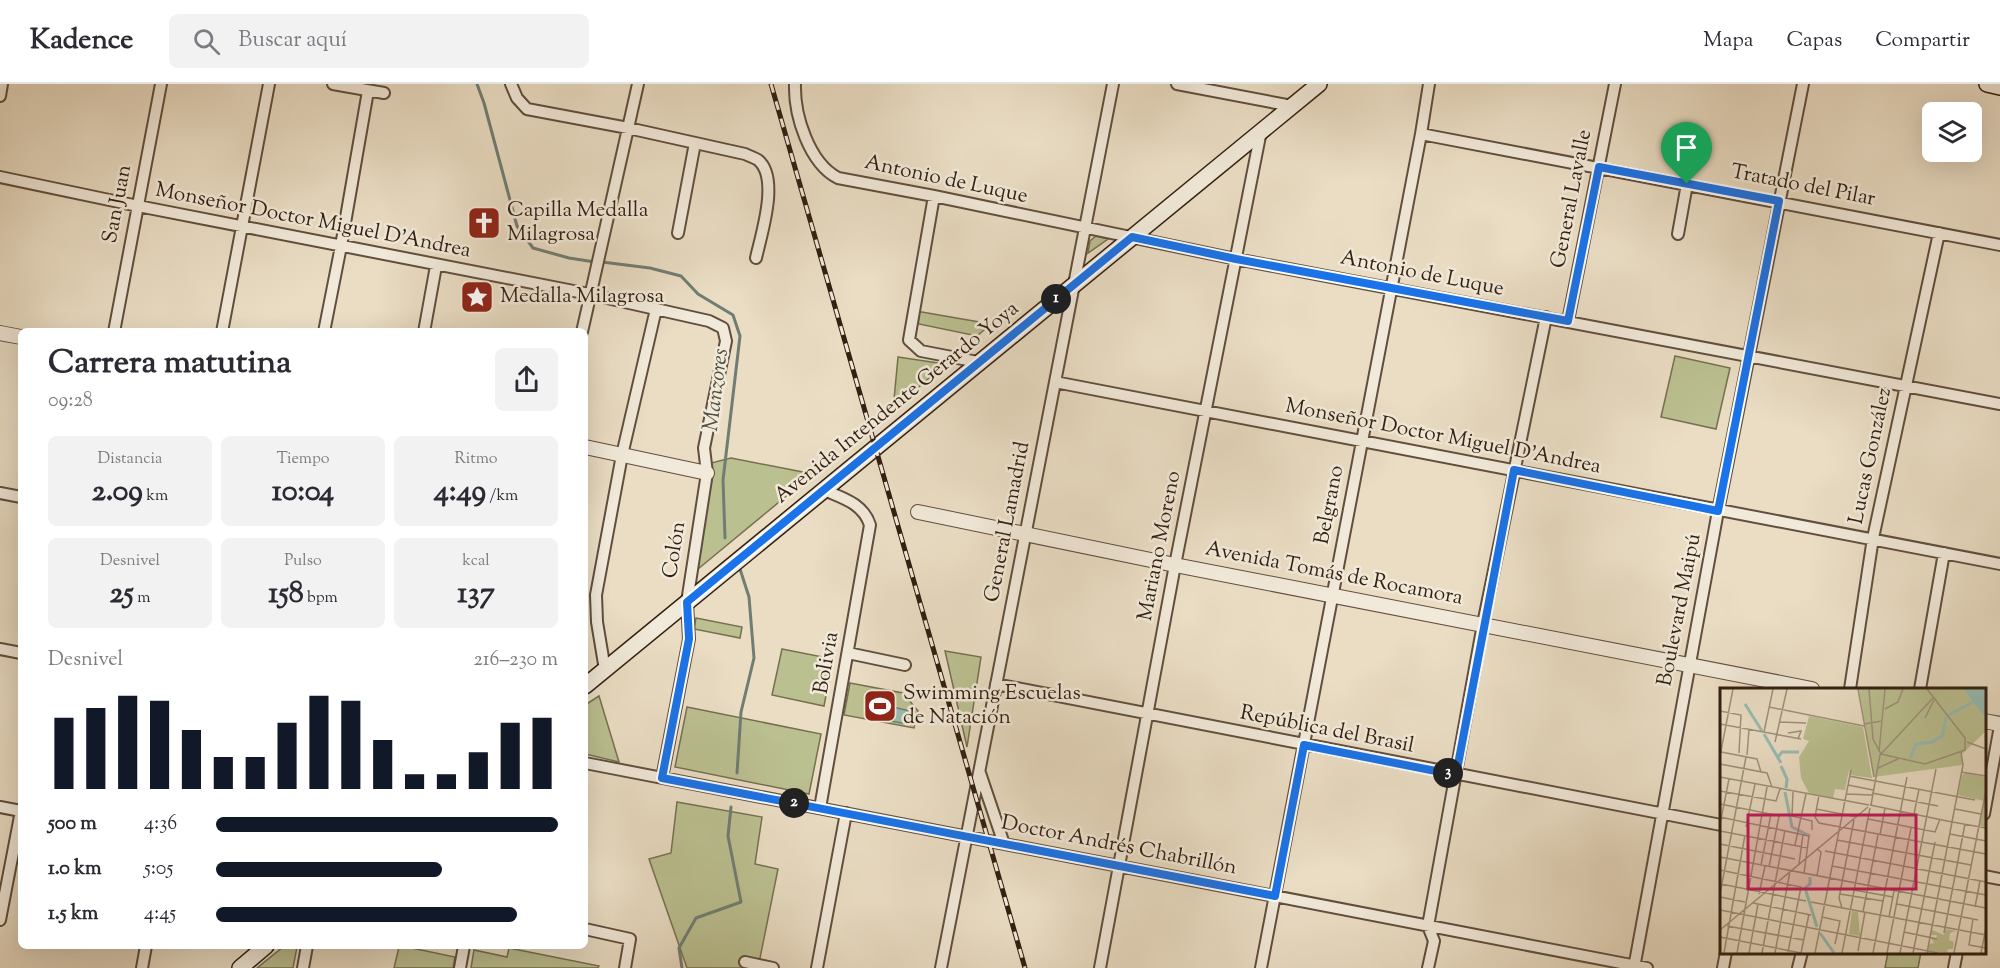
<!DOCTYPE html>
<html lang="es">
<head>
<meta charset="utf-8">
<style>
	body { margin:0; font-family:"Sorts Mill Goudy",serif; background:#f2f2f3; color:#2b2b33; height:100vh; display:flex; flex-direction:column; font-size:22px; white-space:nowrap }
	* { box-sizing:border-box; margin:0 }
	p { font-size:20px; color:#7c7c81 }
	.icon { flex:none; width:33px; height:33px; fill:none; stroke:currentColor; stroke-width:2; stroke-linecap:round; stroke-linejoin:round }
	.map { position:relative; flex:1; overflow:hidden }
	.side { position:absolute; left:18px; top:244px; width:570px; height:621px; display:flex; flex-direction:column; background:#fff; border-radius:9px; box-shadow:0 6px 24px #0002 }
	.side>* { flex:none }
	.fabs { position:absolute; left:1922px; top:18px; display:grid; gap:12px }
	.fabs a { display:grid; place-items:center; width:60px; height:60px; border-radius:9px; background:#fff; box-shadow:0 6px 24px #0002; font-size:30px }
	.pin { position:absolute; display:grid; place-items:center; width:51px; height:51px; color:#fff; margin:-62px -26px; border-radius:50% 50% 50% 0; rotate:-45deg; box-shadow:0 0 6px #0007 }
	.pin .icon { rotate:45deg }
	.km { position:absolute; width:30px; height:30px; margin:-15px; border-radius:50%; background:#222; color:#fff; font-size:16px; line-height:30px; text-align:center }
	.round { display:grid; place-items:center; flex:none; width:63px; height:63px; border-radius:9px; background:#f2f2f3 }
	.overview { display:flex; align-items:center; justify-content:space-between; height:102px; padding:0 30px }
	h1 { font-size:33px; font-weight:700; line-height:45px }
	.stats { display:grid; grid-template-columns:repeat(3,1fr); gap:9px; height:102px; padding:6px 30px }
	.stats div { display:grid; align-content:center; border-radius:9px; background:#f2f2f3; text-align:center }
	.stats b { font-size:30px; font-weight:700 }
	.stats small { font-size:16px; font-weight:400 }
	.stats p { font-size:16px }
	.chart { height:168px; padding:12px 30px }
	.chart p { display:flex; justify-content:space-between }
	.chart svg { width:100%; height:108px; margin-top:6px; stroke:#111827; stroke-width:6 }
	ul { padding:0 30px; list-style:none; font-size:20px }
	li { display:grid; grid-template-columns:96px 72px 1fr; align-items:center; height:45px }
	li i { height:15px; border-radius:8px; background:#111827 }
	header { display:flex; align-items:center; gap:36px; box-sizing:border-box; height:84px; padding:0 30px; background:#fff; border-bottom:2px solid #e1e1e2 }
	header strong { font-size:28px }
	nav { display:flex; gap:33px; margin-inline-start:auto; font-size:21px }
	.search { width:420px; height:54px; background:#f2f2f3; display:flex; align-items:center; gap:15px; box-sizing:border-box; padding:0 21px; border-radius:9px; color:#7c7c81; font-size:22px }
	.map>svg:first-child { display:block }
</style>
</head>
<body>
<header>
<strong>Kadence</strong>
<div class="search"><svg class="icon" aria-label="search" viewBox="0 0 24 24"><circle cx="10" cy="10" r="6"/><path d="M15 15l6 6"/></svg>Buscar aquí</div>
<nav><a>Mapa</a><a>Capas</a><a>Compartir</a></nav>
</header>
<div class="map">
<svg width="2000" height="884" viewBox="0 0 2000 884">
	<rect width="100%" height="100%" fill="#eaddc4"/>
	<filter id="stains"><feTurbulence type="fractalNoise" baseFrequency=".00333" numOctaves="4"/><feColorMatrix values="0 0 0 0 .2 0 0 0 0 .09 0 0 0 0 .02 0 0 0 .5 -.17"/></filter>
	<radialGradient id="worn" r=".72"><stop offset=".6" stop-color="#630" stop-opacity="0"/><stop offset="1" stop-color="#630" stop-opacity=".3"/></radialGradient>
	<path fill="#bbc091" stroke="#767051" stroke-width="1.5" d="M1096,152L1108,155L1088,169L1090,157Z
		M916,227L991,240L977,252L914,239Z
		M1675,272L1730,284L1716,345L1661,333Z
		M898,273L945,280L893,326Z
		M731,374L813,390L692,490L711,379Z
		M696,534L742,543L740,554L694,545Z
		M782,565L833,575L824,622L772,611Z
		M945,567L981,573L967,663Z
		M850,599L903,609L918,627L914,644L844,631Z
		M599,612L619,678L585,670V621Z
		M687,623L821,650L809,710L675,683Z
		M677,718L762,733L755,780L778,785L758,884H687L649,775L671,769Z
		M283,863H297L293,884H257Z
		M399,863H407L455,873L453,884H394Z
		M509,864L599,882L598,884H471L474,866L507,873Z
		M1888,868H1921L1918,884H1885Z"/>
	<path fill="#98bcb4" stroke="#6f7d73" stroke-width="1.5" d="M888,622L915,628L912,641L885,636Z"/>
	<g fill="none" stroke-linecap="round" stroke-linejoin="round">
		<path stroke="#6f7d73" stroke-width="3" d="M477,0L484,19L517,142L533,164L569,174L595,178
			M602,178L650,184L681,192L698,210L733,231L740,252L723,396L725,454
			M737,689L741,628L754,574L749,513L740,485
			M682,884L679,864L696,834L741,818L728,752L731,723"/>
		<g stroke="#604e3e" stroke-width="14">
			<path id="minor" d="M333,0L384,9
				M511,0L517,14L527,25L628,44L745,70C749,72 755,74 758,76C780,94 761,151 756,174
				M795,0C794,31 809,79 838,94L934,112L1236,175L2000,320
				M1177,0L1292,22
				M0,12L2,0
				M1421,50L2000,161
				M0,93L138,122L589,210L709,237L723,244L726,257L704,364L707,389L687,518L689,555L662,694
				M934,112L909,256L921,267L978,278
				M678,149L695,59
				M1678,150L1687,100
				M1568,237L1615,0
				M114,248L161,0
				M222,248L269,0
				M324,248L341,162L368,7
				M424,248L436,182
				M582,248L638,0
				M1055,298L2000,480
				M0,409L21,413
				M0,565L21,569
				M848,569L905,581
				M605,586L597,538L596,511L622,371L656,225
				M996,600L1721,741
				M1850,605L1873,454L1939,149
				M1920,605L1944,469
				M585,679L1647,884
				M980,689L1004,760
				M0,723L21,727
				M820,724L870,441C863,419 842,414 824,406
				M1984,730L2000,642
				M1984,792L2000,795
				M0,836L21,727
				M585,845L630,855L625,884
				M745,878L773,884
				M142,884L146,862
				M303,884L307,862
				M460,884L464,862
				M817,884L846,729
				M941,884L1113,0
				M1100,884L1175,481L1261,47
				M1261,884L1421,50L1429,0
				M1428,884L1434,857L1428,842L1483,540L1546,233
				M1634,884L1718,427L1803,0
				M1723,884L1726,868
				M1798,884L1802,868
				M1954,884L1957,868"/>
		</g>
		<g stroke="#604e3e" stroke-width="16">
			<path id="tertiary" d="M0,249L21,253
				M585,363L707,389
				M918,428L1175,481L1812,605
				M1984,637L2000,640"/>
		</g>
		<g stroke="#321f11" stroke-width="18">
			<path id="secondary" d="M1987,0L2000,3
				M585,602L1319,0
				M240,884L266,862"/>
		</g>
		<use href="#minor" stroke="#f1e9d9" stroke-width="10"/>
		<use href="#tertiary" stroke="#f1e9d9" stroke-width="14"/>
		<use href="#secondary" stroke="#f1e9d9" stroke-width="15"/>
		<g stroke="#321f11" stroke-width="5">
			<path id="rail" d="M771,0L1025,884"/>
		</g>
		<use href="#rail" stroke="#f1e9d9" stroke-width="3" stroke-dasharray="9" stroke-linecap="butt"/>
	</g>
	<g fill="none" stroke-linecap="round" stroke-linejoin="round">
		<g stroke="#fff" stroke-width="12">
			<path id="route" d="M1599,83L1779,117L1718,427L1514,386L1456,691L1304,661L1275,812L662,694L689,555L687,518L1132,153L1236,175L1568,237Z"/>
		</g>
		<use href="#route" stroke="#1a73e8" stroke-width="8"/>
	</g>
	<defs>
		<g id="church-square" transform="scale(1.725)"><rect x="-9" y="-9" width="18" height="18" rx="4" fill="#8f2418" stroke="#f1e9d9"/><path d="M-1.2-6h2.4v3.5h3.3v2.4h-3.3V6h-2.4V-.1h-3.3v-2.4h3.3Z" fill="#fff"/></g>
		<g id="sight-square" transform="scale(1.725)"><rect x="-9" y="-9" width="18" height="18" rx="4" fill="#8f2418" stroke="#f1e9d9"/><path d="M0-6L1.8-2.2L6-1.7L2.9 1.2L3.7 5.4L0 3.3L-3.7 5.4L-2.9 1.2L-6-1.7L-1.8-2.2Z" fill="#fff"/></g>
		<g id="stadium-square" transform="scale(1.725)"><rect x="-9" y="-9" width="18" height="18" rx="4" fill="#8f2418" stroke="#f1e9d9"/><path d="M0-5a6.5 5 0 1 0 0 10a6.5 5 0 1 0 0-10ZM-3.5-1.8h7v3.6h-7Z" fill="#fff"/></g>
	</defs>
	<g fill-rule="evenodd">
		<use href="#church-square" x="484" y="139"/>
		<use href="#sight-square" x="477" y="213"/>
		<use href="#stadium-square" x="880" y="622"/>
	</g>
	<g text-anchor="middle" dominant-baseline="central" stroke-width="5" stroke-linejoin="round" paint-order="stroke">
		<g font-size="21" fill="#321f11" stroke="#f1e9d9">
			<text transform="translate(946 96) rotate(12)">Antonio de Luque</text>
			<text transform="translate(1803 102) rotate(11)">Tratado del Pilar</text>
			<text transform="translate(1572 115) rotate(-79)">General Lavalle</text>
			<text transform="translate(118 120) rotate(-79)">San Juan</text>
			<text transform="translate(313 137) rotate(11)">Monseñor Doctor Miguel D'Andrea</text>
			<text transform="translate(1422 190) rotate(11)">Antonio de Luque</text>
			<text transform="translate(897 319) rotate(-39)">Avenida Intendente Gerardo Yoya</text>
			<text transform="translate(1443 353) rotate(11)">Monseñor Doctor Miguel D'Andrea</text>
			<text transform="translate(1871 372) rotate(-78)">Lucas González</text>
			<text transform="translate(1330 421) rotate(-79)">Belgrano</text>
			<text transform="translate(1008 438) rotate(-79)">General Lamadrid</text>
			<text transform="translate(1160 462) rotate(-79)">Mariano Moreno</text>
			<text transform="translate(675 466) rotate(-81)">Colón</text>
			<text transform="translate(1334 490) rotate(11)">Avenida Tomás de Rocamora</text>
			<text transform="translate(1680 526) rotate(-79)">Boulevard Maipú</text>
			<text transform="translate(827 579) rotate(-80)">Bolivia</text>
			<text transform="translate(1327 646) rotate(11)">República del Brasil</text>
			<text transform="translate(1119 762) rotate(11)">Doctor Andrés Chabrillón</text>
		</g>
		<g font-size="21" fill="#321f11" stroke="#f1e9d9" text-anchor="start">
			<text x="507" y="127">Capilla Medalla<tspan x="507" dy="24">Milagrosa</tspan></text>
			<text x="500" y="213">Medalla Milagrosa</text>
			<text x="903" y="610">Swimming Escuelas<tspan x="903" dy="24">de Natación</tspan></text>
		</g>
		<g font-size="22" font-style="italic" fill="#514e42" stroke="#f1e9d9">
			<text transform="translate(717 306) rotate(-83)">Manzores</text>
		</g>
	</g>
	<g transform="translate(1720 604)">
		<rect width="266" height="266" fill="#eaddc4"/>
		<path d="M139,1H244L265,29V44L242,66V77L154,89ZM89,28L143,39L152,90L130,87L129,82L125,102L115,101L113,110L89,105L81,90L79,69L89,53L83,51ZM246,85L265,89V140L259,138L264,113L238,107L242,87ZM132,223L138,224L140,248L129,246ZM226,241L236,243L230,245L229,252L234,254L233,261H228L227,265L208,263L209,256L214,255L211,250L216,251L217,247H211L212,242L224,247Z" fill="#bbc091"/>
		<path d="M244,1H265V29L253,14Z" fill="#98bcb4"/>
		<path fill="none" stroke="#98bcb4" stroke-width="3" d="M25,16L42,43M229,27L253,14M44,46L61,75M58,69L62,64H79M190,71L196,56L212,54L223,47L226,29M61,78L67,91L66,100M65,104L72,139L90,148M90,189V196L85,200L97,239M100,245L114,265"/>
		<path fill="none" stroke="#a0917c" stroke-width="1.5" d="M138,1L154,89M149,1L153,51L161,66M49,19L144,38M165,21L178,14L183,1M0,23L21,27L19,65M205,30L214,12M60,34L86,35M0,36L81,51M144,36L162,33M44,44L53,1M68,45L81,43L78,51M55,54L67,1M247,54L266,61M1,64L37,71L41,84M159,64L165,1M241,64L243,77L232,134L266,140M161,66L205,76L245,62V50L207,1M27,67L29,41M0,68L13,1M0,76L47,85L52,99M158,80L178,71M241,84L266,88M129,88L255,112M0,89L149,117M128,97L153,102M0,103L56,113L60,101M73,104L72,128L92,133V142M152,105L218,118M126,106L152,107M99,107L95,129L99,135L266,166M0,116L60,128M150,117L232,134M151,117L160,67L213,10M96,121L137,129M235,121L261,126M194,126L199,101M0,129L89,148L84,185M148,131L215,144L220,131M0,136L9,91M26,139L35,96M0,143L88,160M230,146L266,153M160,147L165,120M117,152L251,177M0,156L75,171M75,157L86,106M105,163L266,194M0,169L266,220M79,176L83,146M41,177L51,126M112,178L266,207M49,179L59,128M0,182L81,199L68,264M97,188L101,164L97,161M1,196L86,213M134,202L173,209M0,206L26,69M39,206L45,178M120,206L163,213M0,209L25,214M91,214L266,247M33,215L91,227M177,216L258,232M255,219L260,193M122,220L119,210L134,132M0,222L218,265M143,224L158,147M102,229L120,233L115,256M169,229L174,203M253,231L249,257L266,260M7,238L84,252M0,242L148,119M184,244L217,251M224,245L245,136M0,249L81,265M138,263L145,224M4,265L25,147M17,265L47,99M29,265L38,216M42,265L65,142M55,265L70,183M81,265L89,226M95,265L131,82M122,265L150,120M153,265L187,89M167,265L191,140M180,265L216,81M193,265L215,154M207,265L232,134M234,265L266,102M261,265L266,240"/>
		<path fill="#c2185b" fill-opacity="0.15" stroke="#c2185b" stroke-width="3" d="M28,127H196V201H28Z"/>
		<rect width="266" height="266" fill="none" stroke="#321f11" stroke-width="3"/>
	</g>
	<rect width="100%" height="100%" filter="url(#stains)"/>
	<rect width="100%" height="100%" fill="url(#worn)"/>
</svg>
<div class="fabs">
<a><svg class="icon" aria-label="layers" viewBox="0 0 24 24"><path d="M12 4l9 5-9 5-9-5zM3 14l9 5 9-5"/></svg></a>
</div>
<div class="pin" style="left:1687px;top:100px;background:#1e9e55"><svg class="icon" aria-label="arrive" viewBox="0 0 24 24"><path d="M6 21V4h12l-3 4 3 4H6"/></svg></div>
<b class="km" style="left:1056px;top:215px">1</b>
<b class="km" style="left:794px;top:719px">2</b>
<b class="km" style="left:1448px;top:689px">3</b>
<section class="side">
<div class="overview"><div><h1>Carrera matutina</h1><p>09:28</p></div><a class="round"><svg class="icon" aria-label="share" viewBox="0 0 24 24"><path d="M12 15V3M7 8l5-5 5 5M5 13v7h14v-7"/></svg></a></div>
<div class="stats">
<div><p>Distancia</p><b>2.09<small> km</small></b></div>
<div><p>Tiempo</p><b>10:04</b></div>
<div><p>Ritmo</p><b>4:49<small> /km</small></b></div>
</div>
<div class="stats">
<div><p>Desnivel</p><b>25<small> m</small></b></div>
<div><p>Pulso</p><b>158<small> bpm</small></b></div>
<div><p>kcal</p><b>137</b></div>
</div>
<div class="chart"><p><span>Desnivel</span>216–230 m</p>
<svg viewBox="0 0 160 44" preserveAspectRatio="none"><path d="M5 44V15M15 44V11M25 44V6M35 44V8M45 44V20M55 44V31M65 44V31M75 44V17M85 44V6M95 44V8M105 44V24M115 44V38M125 44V38M135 44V29M145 44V17M155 44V15"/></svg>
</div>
<ul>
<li><b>500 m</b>4:36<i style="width:100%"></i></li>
<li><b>1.0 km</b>5:05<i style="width:66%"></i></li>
<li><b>1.5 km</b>4:45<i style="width:88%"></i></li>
</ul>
</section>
</div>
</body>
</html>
